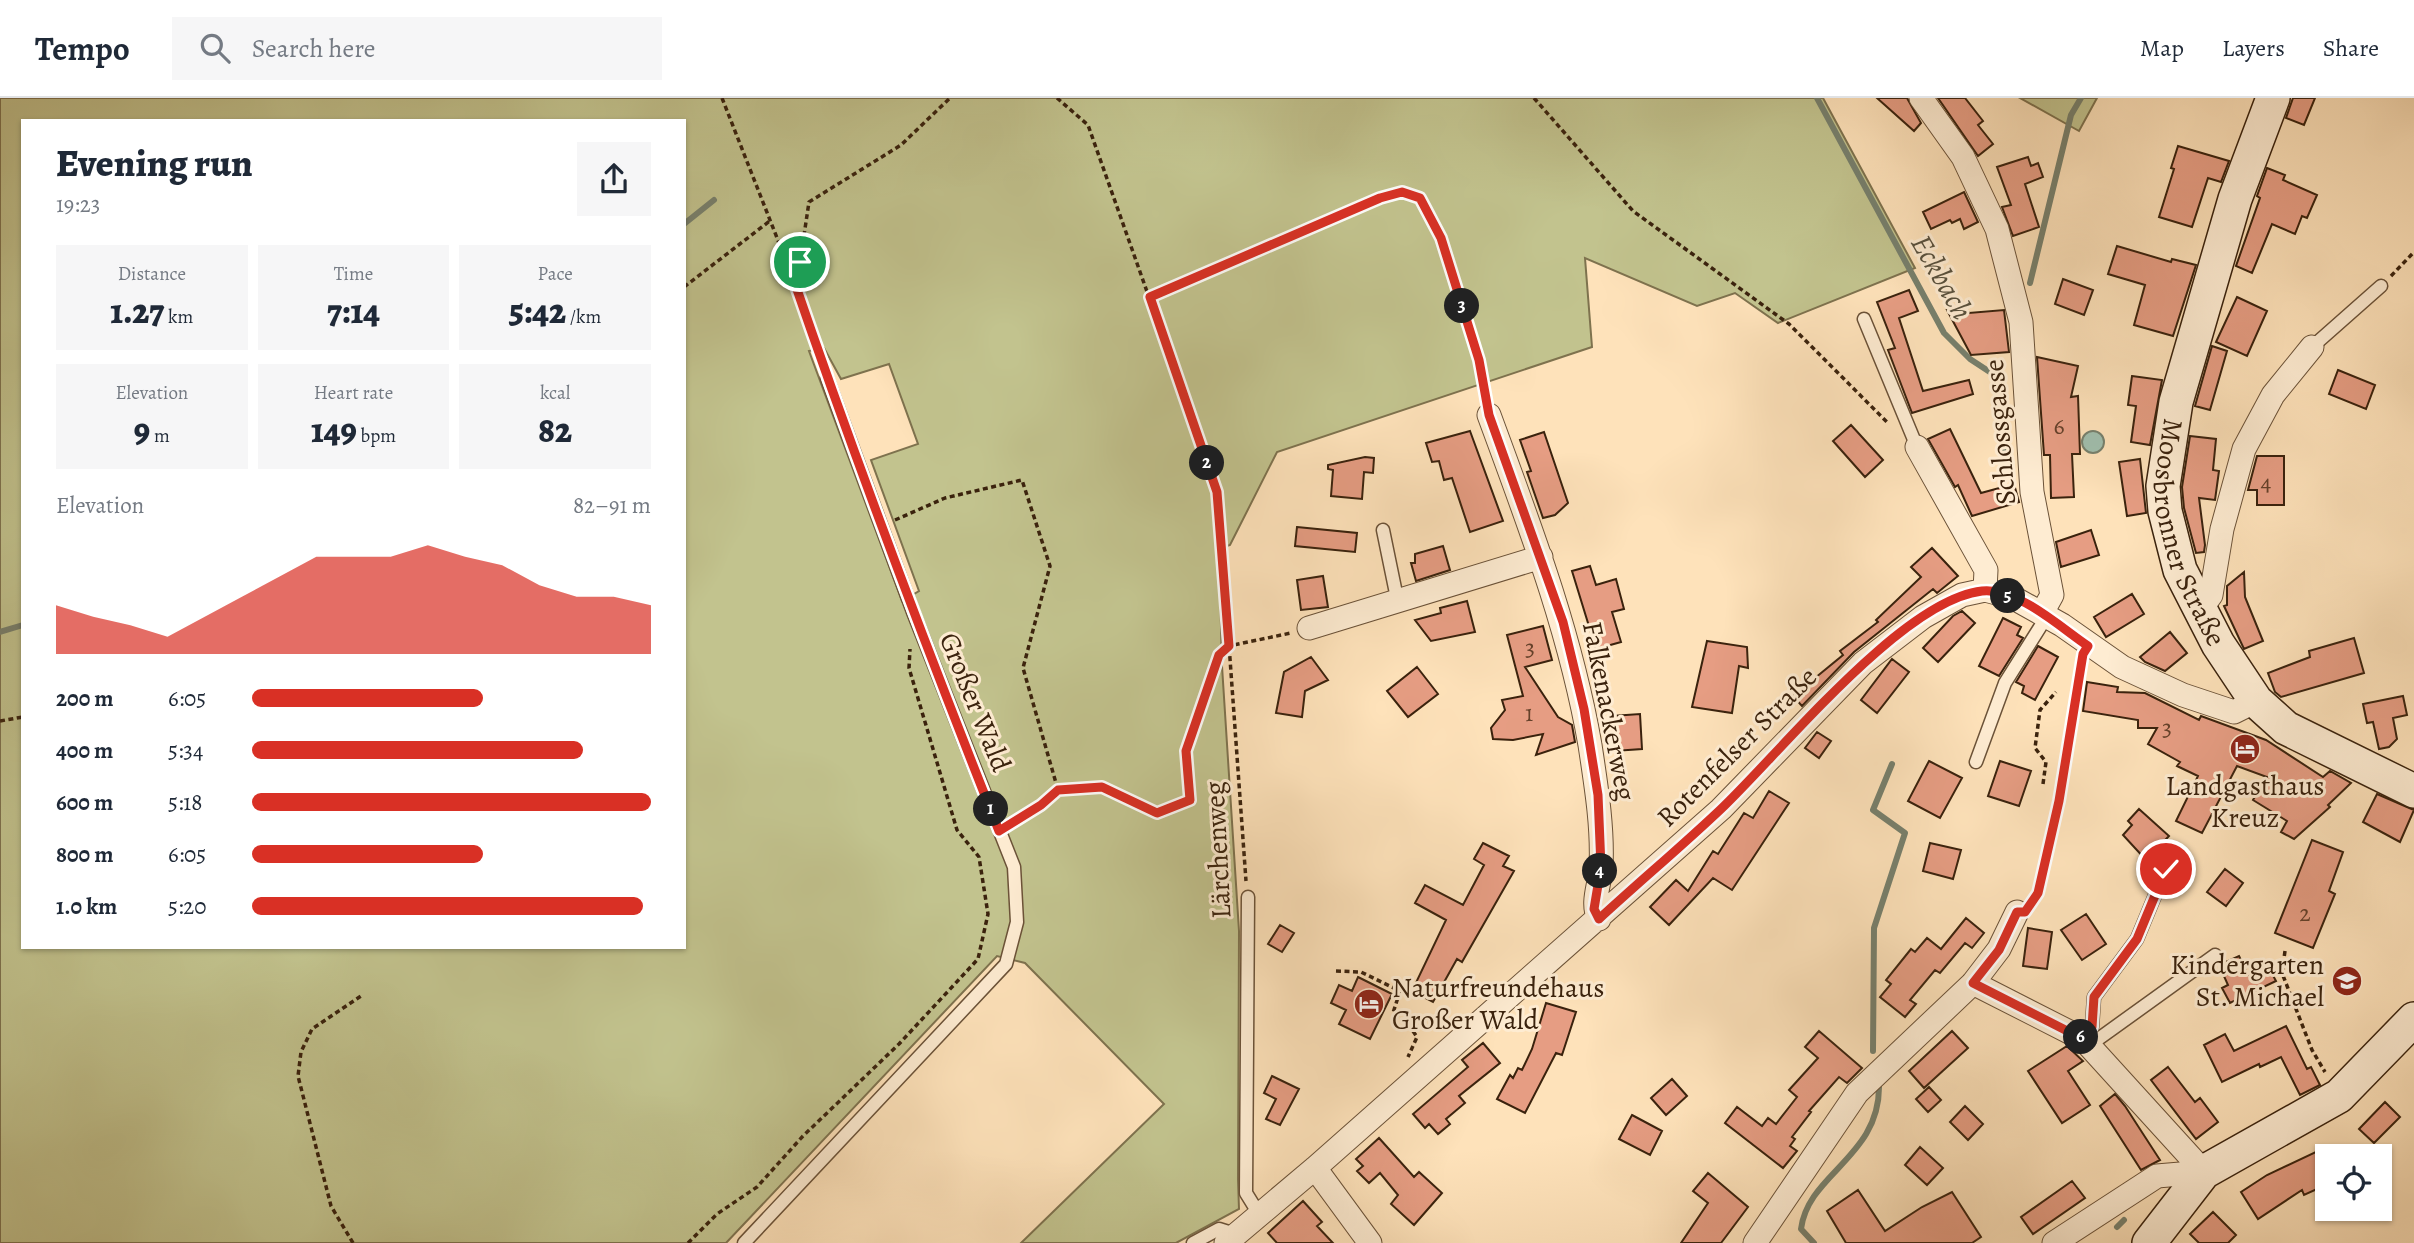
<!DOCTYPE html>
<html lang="en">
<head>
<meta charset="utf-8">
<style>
	body { margin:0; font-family:Alegreya,serif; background:#f6f6f7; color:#1f2937; height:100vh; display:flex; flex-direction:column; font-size:26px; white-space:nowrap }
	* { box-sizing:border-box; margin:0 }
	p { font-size:23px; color:#747a83 }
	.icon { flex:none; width:38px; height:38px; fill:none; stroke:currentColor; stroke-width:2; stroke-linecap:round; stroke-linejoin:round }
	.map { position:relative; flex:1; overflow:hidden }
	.panel { position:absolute; left:21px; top:21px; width:665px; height:830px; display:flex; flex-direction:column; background:#fff; border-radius:0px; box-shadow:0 2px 5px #0004 }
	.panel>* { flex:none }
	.fabs { position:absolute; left:2315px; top:1046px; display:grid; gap:14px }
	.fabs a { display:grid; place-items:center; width:77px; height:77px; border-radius:0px; background:#fff; box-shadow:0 2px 5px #0004; font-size:35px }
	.pin { position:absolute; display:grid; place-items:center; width:60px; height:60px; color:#fff; margin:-30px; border:4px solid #fff; border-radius:50%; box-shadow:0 2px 7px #0007 }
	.km { position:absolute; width:35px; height:35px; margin:-18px; border-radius:50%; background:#222; color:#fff; font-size:19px; line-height:35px; text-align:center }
	.round { display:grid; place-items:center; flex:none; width:74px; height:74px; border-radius:0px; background:#f6f6f7 }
	.overview { display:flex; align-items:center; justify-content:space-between; height:119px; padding:0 35px }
	h1 { font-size:38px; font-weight:800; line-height:52px }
	.stats { display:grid; grid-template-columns:repeat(3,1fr); gap:10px; height:119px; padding:7px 35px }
	.stats div { display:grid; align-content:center; border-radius:0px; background:#f6f6f7; text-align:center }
	.stats b { font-size:35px; font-weight:800 }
	.stats small { font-size:19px; font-weight:400 }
	.stats p { font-size:19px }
	.chart { height:196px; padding:14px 35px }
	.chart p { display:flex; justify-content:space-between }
	.chart svg { width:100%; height:126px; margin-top:7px; fill:#d93025; opacity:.7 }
	ul { padding:0 35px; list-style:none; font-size:23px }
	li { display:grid; grid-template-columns:112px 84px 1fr; align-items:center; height:52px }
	li i { height:18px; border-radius:9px; background:#d93025 }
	header { display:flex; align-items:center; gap:42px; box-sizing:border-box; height:98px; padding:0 35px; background:#fff; border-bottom:2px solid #e0e1e3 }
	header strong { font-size:33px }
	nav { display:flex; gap:38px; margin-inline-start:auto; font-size:24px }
	.search { width:490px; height:63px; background:#f6f6f7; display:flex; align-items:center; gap:18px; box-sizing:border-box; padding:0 24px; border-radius:0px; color:#747a83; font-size:26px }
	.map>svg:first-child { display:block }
</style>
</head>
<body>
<header>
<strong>Tempo</strong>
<div class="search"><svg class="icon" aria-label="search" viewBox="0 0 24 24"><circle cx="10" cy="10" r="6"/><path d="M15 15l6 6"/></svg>Search here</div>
<nav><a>Map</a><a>Layers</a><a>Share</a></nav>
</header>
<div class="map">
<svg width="2414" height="1145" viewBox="0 0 2414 1145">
	<rect width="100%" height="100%" fill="#fee2ba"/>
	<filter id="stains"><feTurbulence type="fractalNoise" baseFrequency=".00286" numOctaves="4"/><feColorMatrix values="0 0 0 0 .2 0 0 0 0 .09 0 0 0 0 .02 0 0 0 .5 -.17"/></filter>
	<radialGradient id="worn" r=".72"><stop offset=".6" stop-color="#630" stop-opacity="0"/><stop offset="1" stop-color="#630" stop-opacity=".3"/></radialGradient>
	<path fill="#c2c38e" stroke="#7e724e" stroke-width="2" fill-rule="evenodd" d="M0,0H1823L1915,170L1778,225L1735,195L1697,208L1585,160L1592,249L1277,354L1230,447L1219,451L1222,568L1239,833L1238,1081L1239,1111L1176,1145H1021L1164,1006L1025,865L997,858L726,1145H0ZM23,23H684V849H23ZM824,250L841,281L889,266L918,346L871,362L919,493L902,503L809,253Z
		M2020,0H2097L2079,33Z"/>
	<path fill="#a0bead" stroke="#77806d" stroke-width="2" d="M2082 344a11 11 0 1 1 22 0a11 11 0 1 1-22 0Z"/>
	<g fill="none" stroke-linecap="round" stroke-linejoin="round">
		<path stroke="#77806d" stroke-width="6" d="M1817,0L1944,235L1970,261L1999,280L2005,376
			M684,126L714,102
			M2030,185L2071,17L2081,0
			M0,534L23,527
			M1873,953L1874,830L1905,735L1873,712L1892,666
			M2117,1129L2124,1122
			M1814,1145L1801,1131C1808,1075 1881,1059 1879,986"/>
	</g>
	<path fill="#e69d83" stroke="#3a220d" stroke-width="2" d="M1877,0H1907L1921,25L1914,33Z
		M1938,0H1965L1983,23L1978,27L1993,46L1978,58Z
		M2293,0H2315L2304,27L2286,20Z
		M2178,48L2229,63L2221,84L2208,80L2192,129L2159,119L2174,71L2171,70Z
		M2028,59L2031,68L2038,65L2043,79L2025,86L2039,129L2013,138L2002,109L2011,107L1997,69Z
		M2267,70L2285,77L2283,82L2317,97L2307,120L2302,118L2295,136L2272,126L2252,175L2236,168L2260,100L2257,98Z
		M1964,94L1978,124L1964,131L1960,121L1952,125L1950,122L1931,131L1923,114Z
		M2117,148L2171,164L2172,161L2196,167L2173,238L2134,227L2145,187L2108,176Z
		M2063,181L2093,192L2084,217L2055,206Z
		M1909,192L1918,213L1899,220L1923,293L1969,282L1973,296L1912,315L1888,252L1895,250L1877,204Z
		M2237,199L2267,213L2247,258L2216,244Z
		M1966,210L1969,215L2004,212L2009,254L1971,257L1947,212Z
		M2212,248L2227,253L2210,312L2195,308Z
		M2037,259L2078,268L2071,299L2078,298L2080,356H2072L2074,399L2051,400L2050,357H2044Z
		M2338,272L2375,287L2366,311L2329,296Z
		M2132,278L2162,282L2150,347L2131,344L2136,308L2128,307Z
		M1851,327L1883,362L1865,379L1833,343Z
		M1950,331L1981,395L2014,386L2019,404L1972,418L1958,387L1955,389L1928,341Z
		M1470,333L1503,423L1470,434L1452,380L1444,382L1439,363L1432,364L1426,345Z
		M1544,334L1568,405L1555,417L1543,420L1527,374L1531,373L1520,342Z
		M2190,338L2216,341L2213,372L2219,373L2215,402L2199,400L2205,447L2204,454L2196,455L2184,410L2182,389Z
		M2257,358H2284V407H2257V392H2248Z
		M1365,359L1374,360L1373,375L1364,374L1362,401L1331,398L1333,372L1328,371V367Z
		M2140,361L2146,415L2127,418L2119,364Z
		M1297,429L1357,435L1355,454L1295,448Z
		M2091,432L2099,457L2061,469L2056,444Z
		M1443,448L1450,472L1416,483L1411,465H1415V456Z
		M1932,450L1958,478L1937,495L1933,491L1854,554L1802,608L1793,598L1843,557L1840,553L1878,524L1876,522L1921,479L1911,469Z
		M1590,468L1596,487L1616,481L1624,511L1612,514L1621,544L1596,551L1572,473Z
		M2244,474L2245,499L2263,543L2244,551L2224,508L2227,507V488Z
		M1323,478L1328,509L1301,512L1297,482Z
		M2132,496L2144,516L2106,539L2094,519Z
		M1467,503L1475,534L1431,543L1415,522L1441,515L1440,510Z
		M1962,513L1975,525L1938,564L1923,550L1953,518Z
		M2003,520L2021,529L2017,537L2023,540L1999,578L1979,568Z
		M1543,528L1552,562L1525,569L1558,619L1572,627L1575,644L1536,657L1543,636L1513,642L1493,641L1491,630L1505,612L1502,602L1523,598L1507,537Z
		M2170,534L2187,555L2165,573L2145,564L2140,559Z
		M2354,540L2364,575L2281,599L2275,594L2268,575L2310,559L2309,553Z
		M1707,543L1747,549L1748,570L1739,568L1732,615L1692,609Z
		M2038,548L2058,559L2035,602L2022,595L2024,588L2016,584Z
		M1311,559L1328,582L1305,593L1302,619L1276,615L1284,574Z
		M1892,561L1909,574L1877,615L1861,602Z
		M1417,569L1438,596L1408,619L1387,593Z
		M2087,584L2118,589L2117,594L2145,595L2199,622L2201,618L2266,642L2323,679L2330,673L2351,685L2328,707L2330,709L2294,741L2281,734L2287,723L2253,702L2267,679L2237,668L2202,735L2176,723L2198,678L2177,668L2180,664L2148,646L2157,630H2138V622L2083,613Z
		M2403,598L2407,617L2393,620L2397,641L2389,649L2379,651L2373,624L2367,625L2363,606Z
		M1640,616L1642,651L1614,653L1612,618Z
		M1817,634L1831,643L1819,660L1805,650Z
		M1929,663L1962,680L1940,720L1908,703Z
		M2000,663L2031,673L2019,708L1988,698Z
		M1769,693L1789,705L1732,792L1713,780L1669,827L1650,809L1676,782L1688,793L1713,753L1718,756L1744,715L1753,720Z
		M2377,696L2414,712L2400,744L2363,724Z
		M2139,711L2169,738L2146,762L2123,737L2132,727L2128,723Z
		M2312,742L2343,754L2329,793L2335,796L2313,850L2275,835Z
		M1483,745L1509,758L1503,768L1514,773L1462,864L1457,861L1433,904L1412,893L1446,822L1415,805L1425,787L1463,807L1484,767L1474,761Z
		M1930,745L1961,752L1953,781L1923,773Z
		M2225,771L2243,785L2226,808L2207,794Z
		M2086,816L2106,846L2082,862L2061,832Z
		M1966,820L1984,835L1972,850L1965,845L1940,875L1935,872L1910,902L1916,906L1905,919L1880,899L1891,886L1886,882L1911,851L1915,854L1927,840L1941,851Z
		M1280,827L1294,835L1282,854L1268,846Z
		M2028,830L2052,834L2047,871L2023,868Z
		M2239,858L2248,877L2268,868L2276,883L2230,905L2222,890L2228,887L2219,867Z
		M1358,879L1392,896L1370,941L1339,926L1346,912L1331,905L1339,887L1352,893Z
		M1546,905L1576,914L1562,957L1556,955L1525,1015L1497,1001L1510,977L1513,980L1518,970L1522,972L1532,951Z
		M2286,928L2307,971L2311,969L2320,987L2300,997L2281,959L2260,969L2259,966L2222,984L2204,947L2225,936L2234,953Z
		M1819,933L1862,970L1847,985L1839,979L1809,1013L1811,1014L1792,1039L1795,1041L1790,1048L1797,1053L1783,1070L1725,1025L1737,1009L1762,1028L1768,1020L1776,1026L1797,999L1789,992L1818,960L1805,949Z
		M1952,933L1968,950L1924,990L1909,973Z
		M1483,945L1500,965L1459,998L1465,1005L1446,1021L1450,1026L1438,1036L1429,1026L1425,1030L1413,1016L1468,969L1462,962Z
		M2067,948L2083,963L2068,973L2090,1007L2062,1025L2028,973Z
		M2168,969L2195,1004L2200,1000L2218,1024L2196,1041L2151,982Z
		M1272,978L1299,991L1280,1027L1266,1021L1276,1001L1264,995Z
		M1672,981L1687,998L1666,1017L1651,1000Z
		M1929,989L1941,1002L1928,1014L1916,1001Z
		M2115,996L2125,1008L2160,1062L2141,1072L2100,1008Z
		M2385,1004L2400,1019L2374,1045L2359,1031Z
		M1965,1008L1983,1026L1968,1042L1950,1024Z
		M1632,1017L1662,1033L1650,1057L1619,1041Z
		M1379,1040L1414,1079L1419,1074L1442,1095L1414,1127L1391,1106L1398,1097L1380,1075L1369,1085L1357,1073L1363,1068L1356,1061Z
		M1920,1049L1943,1070L1927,1087L1905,1067Z
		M2320,1052L2328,1067V1086L2304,1097L2302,1092L2258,1121L2241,1094L2267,1077Z
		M1708,1075L1748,1109L1721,1145H1681L1708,1105L1693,1093Z
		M2072,1083L2085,1100L2033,1136L2021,1119Z
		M1858,1092L1885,1133L1922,1109L1952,1094L1981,1139L1972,1145H1846L1827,1113Z
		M1303,1103L1322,1124L1317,1128L1333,1145H1277L1268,1135Z
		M2213,1114L2236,1137L2228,1145H2199L2190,1136Z"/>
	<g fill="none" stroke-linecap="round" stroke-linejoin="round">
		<g stroke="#6b5238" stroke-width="15">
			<path id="service" d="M1864,221L1917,349
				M2312,249L2381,188
				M1383,432L1398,505
				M1976,664L2005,585L2047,518
				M1248,799L1246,1095L1259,1116
				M2083,941L2092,929L2094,899L2137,841L2166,771
				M2090,947L2215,857
				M744,1145L1006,866L1017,824L1014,769L913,514L827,280
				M1193,1145L1219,1131L1235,1136"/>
		</g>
		<g stroke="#6b5238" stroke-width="25">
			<path id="minor" d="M1921,0L1963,59L1997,131L2021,224L2032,394L2052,497L2042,515
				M1489,317C1529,426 1570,532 1590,647C1596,687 1603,729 1601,769C1600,787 1591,804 1599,821
				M1917,349L1986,472L1985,492
				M2201,511L2211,497L2222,431L2244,351L2273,297L2312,249
				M1309,530L1541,459
				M1973,885L2083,941L2204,1074
				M1315,1070L1370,1145
				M1226,1145L1315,1070L1721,711L1863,565L1923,519L1962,497L1985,492L2012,499L2062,527L2122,569L2183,597L2234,614L2256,603
				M1755,1145L1857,995L1973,885L1999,851L2017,814
				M2054,1145L2157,1078L2204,1074"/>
		</g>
		<g stroke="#3a220d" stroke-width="36">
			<g id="secondary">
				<path id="s1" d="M2273,0L2235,101L2176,304L2163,388L2165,413L2180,472L2218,546L2256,603L2286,630L2414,693"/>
				<path d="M2149,1145L2204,1074L2339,998L2414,921"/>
			</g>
		</g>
		<path stroke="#3a220d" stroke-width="3.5" stroke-dasharray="5 3.5" stroke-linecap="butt" d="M722,0L792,178L822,265
			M1057,0L1088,27L1218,394L1246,783
			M1534,0L1633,113L1789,226L1889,326
			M792,178L800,164L809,104L901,47L950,0
			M2391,178L2414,154
			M684,189L771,122
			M1150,199L1380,100L1402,94L1420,100C1452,161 1474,230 1486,298
			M895,422L945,400L1022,382L1050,468L1023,570L1058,692
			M0,623L23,619
			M2043,686L2046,664L2035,650L2040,612L2056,594
			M1013,724L1058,692L1102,689L1157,715L1190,702L1186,653L1219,557L1229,548L1291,535
			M2033,802L2038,795L2059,703L2081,567
			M2285,853L2282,875L2312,952L2325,974
			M1336,873L1361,874L1400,893L1393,915L1406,923L1417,939L1408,959
			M353,1145L331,1108L298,978L301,954L312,931L361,898
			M688,1145L717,1116L757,1089L803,1038L899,946L978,861L988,816L979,759L957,732L909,570L910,551"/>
		<use href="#service" stroke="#feecd2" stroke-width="12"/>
		<use href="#minor" stroke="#feecd2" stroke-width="23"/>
		<use href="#secondary" stroke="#feecd2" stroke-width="33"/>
	</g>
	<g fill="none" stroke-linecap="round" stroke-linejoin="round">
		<g stroke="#fff" stroke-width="14">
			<path id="route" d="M800,164L792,177C856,364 926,549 999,733L1041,707L1058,692L1102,689L1157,715L1190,702L1186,653L1219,557L1229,548L1217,394L1150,199L1380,100L1402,94L1420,100L1441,140L1479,262L1489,317L1563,524L1584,611L1598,697L1601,769L1594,811L1599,821C1639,784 1681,749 1721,711C1780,655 1902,502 1982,493C2017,489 2061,530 2088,548L2083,556L2059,703L2038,795L2025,814H2017L1999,852L1973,885L2083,941L2092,929L2094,899L2137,841L2166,771"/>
		</g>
		<use href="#route" stroke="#d93025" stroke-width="9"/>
	</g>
	<defs>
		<g id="hotel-disc" transform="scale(1.575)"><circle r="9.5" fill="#8f2418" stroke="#feecd2"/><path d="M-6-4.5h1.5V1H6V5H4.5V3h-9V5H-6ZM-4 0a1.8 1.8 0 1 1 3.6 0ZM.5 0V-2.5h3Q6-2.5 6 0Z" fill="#fff"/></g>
		<g id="school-disc" transform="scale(1.575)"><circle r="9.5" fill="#8f2418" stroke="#feecd2"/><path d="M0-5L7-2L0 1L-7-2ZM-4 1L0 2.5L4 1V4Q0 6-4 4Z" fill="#fff"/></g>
	</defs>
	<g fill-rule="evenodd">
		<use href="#hotel-disc" x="2245" y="651"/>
		<use href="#school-disc" x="2347" y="883"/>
		<use href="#hotel-disc" x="1369" y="906"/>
	</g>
	<g text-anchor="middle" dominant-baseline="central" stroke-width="6" stroke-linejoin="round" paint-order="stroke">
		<g font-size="24" fill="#65412a">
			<text x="2059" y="328">6</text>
			<text x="2266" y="384">4</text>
			<text x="1530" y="550">3</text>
			<text x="1529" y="615">1</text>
			<text x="2167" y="630">3</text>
			<text x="2305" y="815">2</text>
		</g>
		<g font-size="28" fill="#3a220d" stroke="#feecd2">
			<text transform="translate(2000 334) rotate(-95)">Schlossgasse</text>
			<text stroke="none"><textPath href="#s1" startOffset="455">Moosbronner Straße</textPath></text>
			<text transform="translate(975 604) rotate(68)">Großer Wald</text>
			<text transform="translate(1609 613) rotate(79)">Falkenackerweg</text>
			<text transform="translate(1737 649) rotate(-45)">Rotenfelser Straße</text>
			<text transform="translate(1218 752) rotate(-93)">Lärchenweg</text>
		</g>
		<g font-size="28" fill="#3a220d" stroke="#feecd2">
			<text x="2245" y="688">Landgasthaus<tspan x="2245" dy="32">Kreuz</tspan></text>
			<text x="2324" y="867" text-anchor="end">Kindergarten<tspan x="2324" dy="32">St. Michael</tspan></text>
			<text x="1392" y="890" text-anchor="start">Naturfreundehaus<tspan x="1392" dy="32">Großer Wald</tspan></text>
		</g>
		<g font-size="30" font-style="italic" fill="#59513d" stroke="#feecd2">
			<text transform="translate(1942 179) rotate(60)">Eckbach</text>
		</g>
	</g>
	<rect width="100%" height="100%" filter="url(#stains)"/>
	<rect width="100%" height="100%" fill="url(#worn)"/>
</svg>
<div class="fabs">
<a><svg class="icon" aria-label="locate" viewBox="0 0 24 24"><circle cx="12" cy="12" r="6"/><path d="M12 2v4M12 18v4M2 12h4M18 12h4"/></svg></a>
</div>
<div class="pin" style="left:800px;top:164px;background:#1e9e55"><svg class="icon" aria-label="arrive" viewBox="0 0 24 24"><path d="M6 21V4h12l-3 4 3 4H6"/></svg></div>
<div class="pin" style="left:2166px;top:771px;background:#d93025"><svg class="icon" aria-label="check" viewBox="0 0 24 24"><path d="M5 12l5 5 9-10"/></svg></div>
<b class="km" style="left:991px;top:711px">1</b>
<b class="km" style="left:1207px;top:365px">2</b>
<b class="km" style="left:1462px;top:208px">3</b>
<b class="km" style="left:1600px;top:773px">4</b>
<b class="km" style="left:2008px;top:498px">5</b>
<b class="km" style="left:2081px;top:939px">6</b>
<section class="panel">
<div class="overview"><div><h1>Evening run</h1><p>19:23</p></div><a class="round"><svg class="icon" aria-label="share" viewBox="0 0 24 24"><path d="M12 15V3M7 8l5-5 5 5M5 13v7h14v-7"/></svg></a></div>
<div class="stats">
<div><p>Distance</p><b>1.27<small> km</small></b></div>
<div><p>Time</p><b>7:14</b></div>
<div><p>Pace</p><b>5:42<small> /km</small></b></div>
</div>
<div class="stats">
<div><p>Elevation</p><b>9<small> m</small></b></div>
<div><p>Heart rate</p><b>149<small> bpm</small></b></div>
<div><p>kcal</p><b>82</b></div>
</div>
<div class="chart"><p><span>Elevation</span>82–91 m</p>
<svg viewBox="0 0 160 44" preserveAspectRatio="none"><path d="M0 44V27L10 31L20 34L30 38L40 31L50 24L60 17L70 10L80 10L90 10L100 6L110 10L120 13L130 20L140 24L150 24L160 27V44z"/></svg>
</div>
<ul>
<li><b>200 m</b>6:05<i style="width:58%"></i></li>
<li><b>400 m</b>5:34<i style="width:83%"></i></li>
<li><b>600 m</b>5:18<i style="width:100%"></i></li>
<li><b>800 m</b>6:05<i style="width:58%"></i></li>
<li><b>1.0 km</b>5:20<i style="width:98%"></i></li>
</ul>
</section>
</div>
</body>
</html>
